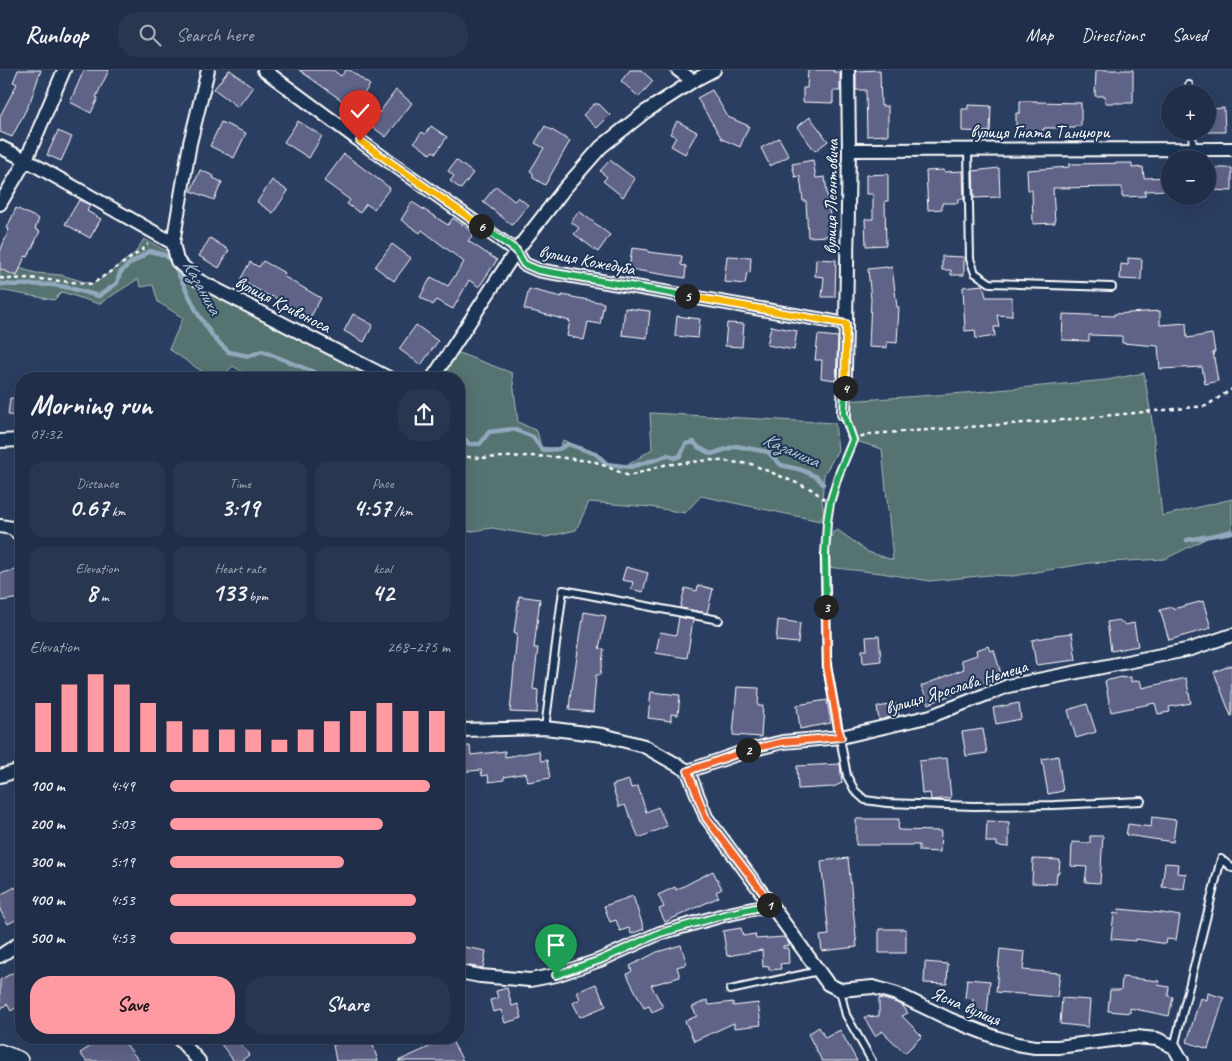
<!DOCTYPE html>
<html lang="en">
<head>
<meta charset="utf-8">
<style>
	body { margin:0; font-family:Caveat,sans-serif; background:#283650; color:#f1f3f6; height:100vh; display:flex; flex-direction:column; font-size:19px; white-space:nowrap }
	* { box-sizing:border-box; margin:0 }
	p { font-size:16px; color:#a2a8b4 }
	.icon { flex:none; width:28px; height:28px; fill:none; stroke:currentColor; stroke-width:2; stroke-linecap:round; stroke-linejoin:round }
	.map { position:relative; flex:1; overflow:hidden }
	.sheet { position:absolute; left:15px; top:302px; width:450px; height:672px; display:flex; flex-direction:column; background:#202e49; border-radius:20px; box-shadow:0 5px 20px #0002,0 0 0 1px #3d4a61 }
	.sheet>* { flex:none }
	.buttons { position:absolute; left:1161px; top:15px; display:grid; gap:10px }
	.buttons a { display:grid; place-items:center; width:55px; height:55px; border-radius:50%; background:#202e49; box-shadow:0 5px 20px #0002,0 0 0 1px #3d4a61; font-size:25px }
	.pin { position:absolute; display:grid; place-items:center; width:42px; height:42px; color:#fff; margin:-51px -21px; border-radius:50% 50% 50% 0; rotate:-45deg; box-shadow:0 0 5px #0007 }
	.pin .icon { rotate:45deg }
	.km { position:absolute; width:25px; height:25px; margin:-12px; border-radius:50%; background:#222; color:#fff; font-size:14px; line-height:25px; text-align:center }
	.round { display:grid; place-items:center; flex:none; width:52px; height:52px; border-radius:20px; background:#283650 }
	.headline { display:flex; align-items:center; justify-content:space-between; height:85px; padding:0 15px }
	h1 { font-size:28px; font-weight:700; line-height:38px }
	.metrics { display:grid; grid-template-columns:repeat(3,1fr); gap:8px; height:85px; padding:5px 15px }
	.metrics div { display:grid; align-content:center; border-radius:12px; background:#283650; text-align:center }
	.metrics b { font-size:25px; font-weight:700 }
	.metrics small { font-size:14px; font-weight:400 }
	.metrics p { font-size:14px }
	.chart { height:140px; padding:10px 15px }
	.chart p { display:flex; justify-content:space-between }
	.chart svg { width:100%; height:90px; margin-top:5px; stroke:#ff9aa2; stroke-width:6 }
	.action { display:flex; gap:10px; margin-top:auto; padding:10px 15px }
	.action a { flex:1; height:58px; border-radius:20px; background:#ff9aa2; color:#111; font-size:20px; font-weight:700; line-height:58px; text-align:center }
	.action a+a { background:#283650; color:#f1f3f6 }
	ul { padding:0 15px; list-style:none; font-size:16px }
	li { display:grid; grid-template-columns:80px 60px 1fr; align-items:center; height:38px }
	li i { height:12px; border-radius:6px; background:#ff9aa2 }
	header { display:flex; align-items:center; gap:30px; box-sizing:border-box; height:70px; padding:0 25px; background:#202e49; border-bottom:1px solid #3d4a61 }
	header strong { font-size:24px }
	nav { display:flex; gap:28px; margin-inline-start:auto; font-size:18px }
	.search { width:350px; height:45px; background:#283650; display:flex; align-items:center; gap:12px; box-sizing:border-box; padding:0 18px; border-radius:20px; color:#a2a8b4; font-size:19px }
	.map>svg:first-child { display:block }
</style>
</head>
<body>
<header>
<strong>Runloop</strong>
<div class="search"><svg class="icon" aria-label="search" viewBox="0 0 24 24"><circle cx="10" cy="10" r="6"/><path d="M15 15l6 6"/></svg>Search here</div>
<nav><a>Map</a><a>Directions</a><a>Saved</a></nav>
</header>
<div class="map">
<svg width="1232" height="991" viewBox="0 0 1232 991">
	<rect width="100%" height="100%" fill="#2a3e61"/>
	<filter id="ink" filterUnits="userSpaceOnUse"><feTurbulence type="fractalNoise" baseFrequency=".02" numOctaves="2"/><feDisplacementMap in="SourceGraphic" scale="10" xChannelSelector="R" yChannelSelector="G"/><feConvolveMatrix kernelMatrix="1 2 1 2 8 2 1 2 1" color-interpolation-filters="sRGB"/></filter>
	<g filter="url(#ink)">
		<path fill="#547371" stroke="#aab9b8" d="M144,169L176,186L198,210L391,309H253L233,296L226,303L225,309H213L169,279L183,248L158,232L153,215L141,217L138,209L99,234L62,222L54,230L5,221H0V197H15L36,203L61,205L92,214L97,212L135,183Z
			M451,280L512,303L518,352L537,361L541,377L559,379L563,370L601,386L608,394L628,395L652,379L650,343L835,353L838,380L824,405L822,431L824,443L820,451L701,426L685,443L650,437L589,432L576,460L546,467L492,458L467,462L459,461V309H432Z
			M1144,303L1152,351L1162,446L1232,429V459L1215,464L1165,489L1089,493L1013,506L989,505L930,511L881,503L826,497L825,485L833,462L838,460L868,482L893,490L882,379L859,372L844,344L845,331L965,323L1107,310Z"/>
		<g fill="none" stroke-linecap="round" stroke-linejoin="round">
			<path stroke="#91a9bc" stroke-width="4.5" d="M0,214C20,216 41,213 60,216C73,218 86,223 99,226L117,213L120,203L128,195L150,181L165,185L173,193L198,244L214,268L229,282L249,286L262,281L314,302L323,309
				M459,369L463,367L469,374H480L489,362L513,359L533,367L542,380L559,379L568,374L596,384L607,394L630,397L661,388L668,385L674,388L680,386L686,374L694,372L698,377L711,384L736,376L768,382L781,395L802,400L817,407L823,414
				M1187,470L1232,462"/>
		</g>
		<path fill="#606388" stroke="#fff" d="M18,0H41L30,32L12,67L0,62V46L17,14L13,12Z
			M84,0H109L96,27L98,28L91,43L70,32Z
			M229,0H230L253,17L238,37L214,19Z
			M299,0H333L341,6L346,0H350L370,15L360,29L379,43L396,20L412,33L386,67L366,52L368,49Z
			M630,0H641L653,11L639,27L621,11Z
			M808,0H834L833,2H840V21H833V33L803,32V18H807Z
			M880,0L881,36H888V65L867,66L866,20H856V1Z
			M1096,0H1133V33H1105V26H1095Z
			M712,20L728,47L749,56L740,77L722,69L697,28Z
			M1020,31H1037V32L1081,33V56H1075V58H1044V60H1042V65H1019L1020,58H1016V43H1020Z
			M594,34H599L610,45L597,58L583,45Z
			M968,35L991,36L990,62L962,61V39H968Z
			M1224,38L1225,62H1208V39Z
			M810,47L828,71L815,81L797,57Z
			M298,51L322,66L309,88L284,72Z
			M677,51L697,62L685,84L671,76L676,67L670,64Z
			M221,52L246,63L234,88L210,76Z
			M431,56L447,67L436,83L433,81L430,84L414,72L422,62L425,64Z
			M545,56L570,71L545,115L533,108V103L530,101L544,78L535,73Z
			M58,61L72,67L61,91L47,85Z
			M779,68L789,86L770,96L761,78Z
			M344,84L390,118L374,139L366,134L360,143L347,134L350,130L324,111Z
			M456,90L473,103L461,119L450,111L454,106L448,101Z
			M610,90L635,109L623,127L603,111L607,107L600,101Z
			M813,90L816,108L825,107L831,155H829L830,166L808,167L806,131H803L800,106L795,107L792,94Z
			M1132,93V98L1143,97L1144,108L1170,107V120L1145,121V126L1122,127V117L1053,118L1055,153L1033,154L1032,120H1028L1027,100L1069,97V94Z
			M999,98L1000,127L974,128L973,101Z
			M1208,98H1232V121L1208,120Z
			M200,100L214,106L213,108L222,112L214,130L191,121Z
			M943,100L944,102L963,101L964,129H958V133H942V139L928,140L926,101Z
			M888,104V131H885L886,175L866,176L865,149H873V124H866V105Z
			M272,110L288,121L273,143L257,132Z
			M496,116L514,131L518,127L528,135L512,155L483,132Z
			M79,130L90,135L87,141L101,149L90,168L65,154Z
			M412,132L448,155L453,148L474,163L468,171L497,190L479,217L469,210L453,239L436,230L433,235L420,227L431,207L448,216L464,192L422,160L420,163L401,150Z
			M16,138L39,149L35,159L40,161L28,187L25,186L17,206L0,199V182L9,159L7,158Z
			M579,141L610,165L598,182L574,164L579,158L571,152Z
			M210,168L229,180L219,198L199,186Z
			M392,174L411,188L394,211L375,197Z
			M632,178L648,180V182L682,186L681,195L686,196L685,208L629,199Z
			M727,186L751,187L750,203L747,202L745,214L724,212Z
			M942,186L964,187V205H951V200H942Z
			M1128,188L1142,189L1141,210L1120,209L1121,194L1128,195Z
			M816,189L836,190L835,227H822L824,207L815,206Z
			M263,191L285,203L283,206L321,228L310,248L272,226L271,227L240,210L250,192L259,197Z
			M887,197V198L892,197L897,237H899L897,273L887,272V278L869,277L871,229L868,199Z
			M983,215L986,227H1012V246L997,245L999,257H994L995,266L976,269L975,260L965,261L963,217Z
			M529,219L562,227V225L604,233L600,254L588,252L584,270L567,266L570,251L524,239Z
			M625,238L650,241L647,268L622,265Z
			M1160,241V255L1186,253L1187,268L1212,264L1215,282H1213L1218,311L1205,314L1202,297L1160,299L1158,276L1122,273V266L1089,265V271L1062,270L1063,244L1114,246V244Z
			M353,244L373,255L364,272L344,261Z
			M677,246L700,249L698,268L675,266Z
			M727,253L744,254L742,277L725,276Z
			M416,255L438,271L421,295L399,279Z
			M771,256L797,261L794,280L767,275Z
			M818,265L838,267L836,310L821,308L822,290H815Z
			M10,328L21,329V346L8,345Z
			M626,497L648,503L643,522L631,519L633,512L622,510Z
			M21,499V528L0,531V503Z
			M698,515L713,519L707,543L680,538L685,518L697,521Z
			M519,526L540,529L534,578H538L533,619L538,620L537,643L510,642L517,563H514Z
			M1203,531L1211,558L1169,570L1160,540L1172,537L1173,539Z
			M584,542L606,546L599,578L604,579L600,605H596L593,642L569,640L571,619H572Z
			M679,547L693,550L687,588L656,583L660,562L676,565Z
			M778,550L800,553L798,573L776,571Z
			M1119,550L1125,555L1134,553L1138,576L1111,581L1107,552Z
			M1072,563L1076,590L1036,595L1032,570L1054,566V565Z
			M879,566L881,591L863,593L862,580H867L866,567Z
			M988,576L990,581L994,580L1002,607L962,618L963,620L929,634L921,616L964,599L961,590L977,585L976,580Z
			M1232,595V646H1231L1214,602Z
			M1122,607V608L1131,607V612L1140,610L1142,618L1186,608L1191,633L1169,637L1170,642L1158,644L1155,633L1111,642L1105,611Z
			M737,617L759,618L758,636H763L761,667L733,665Z
			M651,622L680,625L678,645L671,644V651L648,648Z
			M827,630L831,653L800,659L797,635Z
			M1019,633L1021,649L996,654L993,638Z
			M897,634L899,645L879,650L877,637Z
			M1087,634L1096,662L1076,668L1068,640Z
			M983,659L987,683L966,686L962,662Z
			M459,676H470L471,685L505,681V687L539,681L541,691L547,690L550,708L528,712L526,703L504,707V710L489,712L488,705L482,706L481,700L459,702Z
			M1058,686L1063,721L1048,724L1042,689Z
			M947,688L951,728L931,730L930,723L922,724L919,691Z
			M840,694L842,713L833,717L798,719L797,696Z
			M629,710L631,718L638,716L646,742L658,737L667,756L639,768L625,735L619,737L612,715Z
			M1152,747L1176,750L1173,772L1126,765L1128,754L1151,757Z
			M856,749H899L898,760L941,761L940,782L919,781V775H856Z
			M987,751L1009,752V777L997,776V772H986Z
			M1090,766H1103L1100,813L1085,812L1087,797L1071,796L1072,772L1090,773Z
			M848,788L857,877L822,881L820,866L829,865L821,791Z
			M1033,789L1060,790L1059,803H1057L1056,814L1032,813Z
			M1165,793L1178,794L1177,803L1186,804L1184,819L1162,817Z
			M713,801L722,819L716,822L719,827L665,852L659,839L664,837L658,825L675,817L676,820Z
			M21,816V847L8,854L0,840V825L15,817L16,819Z
			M633,826L644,859L631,864L629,858L620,861L616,850L610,852L604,836Z
			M1119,839L1162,843L1180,846L1176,870L1167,869L1166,874L1136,869V871L1111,869L1114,843L1118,844Z
			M741,858L743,866L755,864L756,869L784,867L790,875L783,876V878H788L789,893L780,894L781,899L769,900V896L763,897L762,880L727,886L723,861Z
			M879,859H906V883H879Z
			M681,875L687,894L677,897L680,907L651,915L663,937L652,942L649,936L644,938L629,909L627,904L632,901L630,896L657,882Z
			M459,876L486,881L483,898L459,894Z
			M1000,879L1025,882L1023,900L1060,903L1057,927L996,922Z
			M925,892L948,894L947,914L924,913Z
			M21,898V934L11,941L7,934L0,939V910Z
			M1122,907L1159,911L1158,915L1169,917L1168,926L1173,927L1169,946L1130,938V943L1108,941L1110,920H1121Z
			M967,909L990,911L987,944L972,942L973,929L965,928Z
			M596,914L606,936L580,947L573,933L580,929L577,922Z
			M507,918L512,936L518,934L522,948L505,953L501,940L493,942L490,930L498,928L496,921Z
			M1208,923L1224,928L1208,979L1187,972L1200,928L1207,930Z
			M879,928L894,932L902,935L908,943L902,946L922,966L905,983L882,961L875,966L864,947L879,946Z
			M1062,928L1090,930L1088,957L1060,954Z
			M707,930L709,935L733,932V936L758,933L761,955L734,958V953L694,971L685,951L697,946L692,937Z
			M819,957L825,968L840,960L857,991H822L808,964Z
			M86,969H122L139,991H86L80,983L91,976Z
			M217,969H237L249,985L241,991H234Z
			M355,969H371L378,991H336L333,975Z
			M445,969L448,973L452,971L463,991H398L425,979Z"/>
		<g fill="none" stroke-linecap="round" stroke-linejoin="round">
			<g stroke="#fff" stroke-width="10">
				<path id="lane" d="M1189,15L1190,24
					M1192,61L1193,79
					M968,80L970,189L975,203L990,213L1112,217
					M12,458L21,450
					M825,485L827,596L847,706L855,721L865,730L887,733L974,736L1054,735L1141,731
					M545,658L563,520L719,550
					M730,920L819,901
					M840,920L846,945L872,991
					M1174,977L1221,789L1232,798"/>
			</g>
			<g stroke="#fff" stroke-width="16">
				<path id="street" d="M208,0L190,73L173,173L177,191L198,210L391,309
					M264,0L360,71L516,181L524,194L538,200L846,254L844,344
					M678,0L693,11
					M0,77L26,90L173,173
					M849,80L1232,79
					M0,134L26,90L64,0
					M846,254L849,80L848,0
					M432,309L516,181L565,118L601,77L645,42L693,11L714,0
					M0,371L21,370
					M0,456L12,458L21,466
					M459,660L545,658L603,665L644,676L688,701L746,681L783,672L841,667L931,646L1008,616L1191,579L1232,565
					M688,701L706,747L771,835L828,914L840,920L873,917L897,924L949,949L995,967L1017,974L1035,977H1058L1136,967L1157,969L1174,977L1182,991
					M0,706L21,700
					M0,886L21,872
					M459,902L480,906L530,910L556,905L600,890L660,863L724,845L771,835
					M179,969L199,991"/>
			</g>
			<g stroke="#fff" stroke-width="22">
				<path id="secondary" d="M0,984L18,991"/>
			</g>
			<path stroke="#fff" stroke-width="2.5" stroke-dasharray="4 4" stroke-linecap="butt" d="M0,208L9,209L29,208L92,214L141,181L148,174
				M853,370L871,364L1052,351L1206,336L1232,319
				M459,386L479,388L530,386L557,387L596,392L629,406L664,395L711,390L751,394L811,419L830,433
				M826,476L830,433L838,406L853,370L848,357"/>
			<use href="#lane" stroke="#1d3557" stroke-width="6"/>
			<use href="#street" stroke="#1d3557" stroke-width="12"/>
			<use href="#secondary" stroke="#1d3557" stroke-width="19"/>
		</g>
	</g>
	<g fill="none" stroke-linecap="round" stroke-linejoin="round" filter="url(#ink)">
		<g stroke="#fff" stroke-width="10">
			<path id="split-1" d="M556,905L600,890L660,863L724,845L769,835"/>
		</g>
		<g stroke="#fff" stroke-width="10">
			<path id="split-2" d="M748,680L688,701L706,748L772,835H769"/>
		</g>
		<g stroke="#fff" stroke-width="10">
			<path id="split-3" d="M748,680L783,672L841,667L838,658L827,596L826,537"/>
		</g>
		<g stroke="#fff" stroke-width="10">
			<path id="split-4" d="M826,537L825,485L827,452L830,433L838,406L853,370L844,344L845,318"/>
		</g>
		<g stroke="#fff" stroke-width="10">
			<path id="split-5" d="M687,226L846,254L845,318"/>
		</g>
		<g stroke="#fff" stroke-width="10">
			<path id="split-6" d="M481,156L516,180L524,194L538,200L687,226"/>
		</g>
		<g stroke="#fff" stroke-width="10">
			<path id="split-7" d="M360,71L481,156"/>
		</g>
		<use href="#split-1" stroke="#22a559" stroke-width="6"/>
		<use href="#split-2" stroke="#f0652b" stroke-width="6"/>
		<use href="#split-3" stroke="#f0652b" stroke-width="6"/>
		<use href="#split-4" stroke="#22a559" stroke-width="6"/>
		<use href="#split-5" stroke="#f5b400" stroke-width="6"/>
		<use href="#split-6" stroke="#22a559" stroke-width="6"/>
		<use href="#split-7" stroke="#f5b400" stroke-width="6"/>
	</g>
	<g text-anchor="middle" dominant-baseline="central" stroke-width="4" stroke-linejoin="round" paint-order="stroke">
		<g font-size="18" fill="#fff" stroke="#1d3557">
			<text x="1040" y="62">вулиця Гната Танцюри</text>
			<text transform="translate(831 127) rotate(-89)">вулиця Леонтовича</text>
			<text transform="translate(587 190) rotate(11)">вулиця Кожедуба</text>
			<text transform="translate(283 234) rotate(27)">вулиця Кривоноса</text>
			<text transform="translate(956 617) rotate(-17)">вулиця Ярослава Нємеца</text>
			<text transform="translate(966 936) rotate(23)">Ясна вулиця</text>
		</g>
		<g font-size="19" font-style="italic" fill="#b6c5d3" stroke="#1d3557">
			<text transform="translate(202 217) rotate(61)">Казаниха</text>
			<text transform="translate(791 380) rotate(24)">Казаниха</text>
		</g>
	</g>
</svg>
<div class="buttons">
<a>+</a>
<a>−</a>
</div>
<div class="pin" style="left:556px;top:905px;background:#1e9e55"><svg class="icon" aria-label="arrive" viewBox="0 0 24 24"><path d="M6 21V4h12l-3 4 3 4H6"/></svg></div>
<div class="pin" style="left:360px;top:71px;background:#d93025"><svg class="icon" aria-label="check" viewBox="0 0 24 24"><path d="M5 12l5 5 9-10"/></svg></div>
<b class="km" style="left:769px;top:835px">1</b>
<b class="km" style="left:748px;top:680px">2</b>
<b class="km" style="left:826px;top:537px">3</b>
<b class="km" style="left:845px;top:318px">4</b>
<b class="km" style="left:687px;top:226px">5</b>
<b class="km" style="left:481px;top:156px">6</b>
<section class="sheet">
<div class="headline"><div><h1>Morning run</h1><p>07:32</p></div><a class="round"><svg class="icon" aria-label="share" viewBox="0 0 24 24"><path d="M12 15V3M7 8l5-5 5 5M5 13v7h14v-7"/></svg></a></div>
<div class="metrics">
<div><p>Distance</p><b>0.67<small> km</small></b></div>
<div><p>Time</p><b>3:19</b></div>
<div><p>Pace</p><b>4:57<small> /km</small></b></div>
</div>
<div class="metrics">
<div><p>Elevation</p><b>8<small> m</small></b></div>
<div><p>Heart rate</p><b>133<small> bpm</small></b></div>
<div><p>kcal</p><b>42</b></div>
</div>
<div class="chart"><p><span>Elevation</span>268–275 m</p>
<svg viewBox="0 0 160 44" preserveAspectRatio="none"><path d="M5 44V20M15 44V11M25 44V6M35 44V11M45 44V20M55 44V29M65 44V33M75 44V33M85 44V33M95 44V38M105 44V33M115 44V29M125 44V24M135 44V20M145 44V24M155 44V24"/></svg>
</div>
<ul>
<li><b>100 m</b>4:49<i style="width:93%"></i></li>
<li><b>200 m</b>5:03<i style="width:76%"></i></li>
<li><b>300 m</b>5:19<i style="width:62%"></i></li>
<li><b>400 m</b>4:53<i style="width:88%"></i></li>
<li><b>500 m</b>4:53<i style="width:88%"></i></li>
</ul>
<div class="action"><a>Save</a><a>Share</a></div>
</section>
</div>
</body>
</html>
